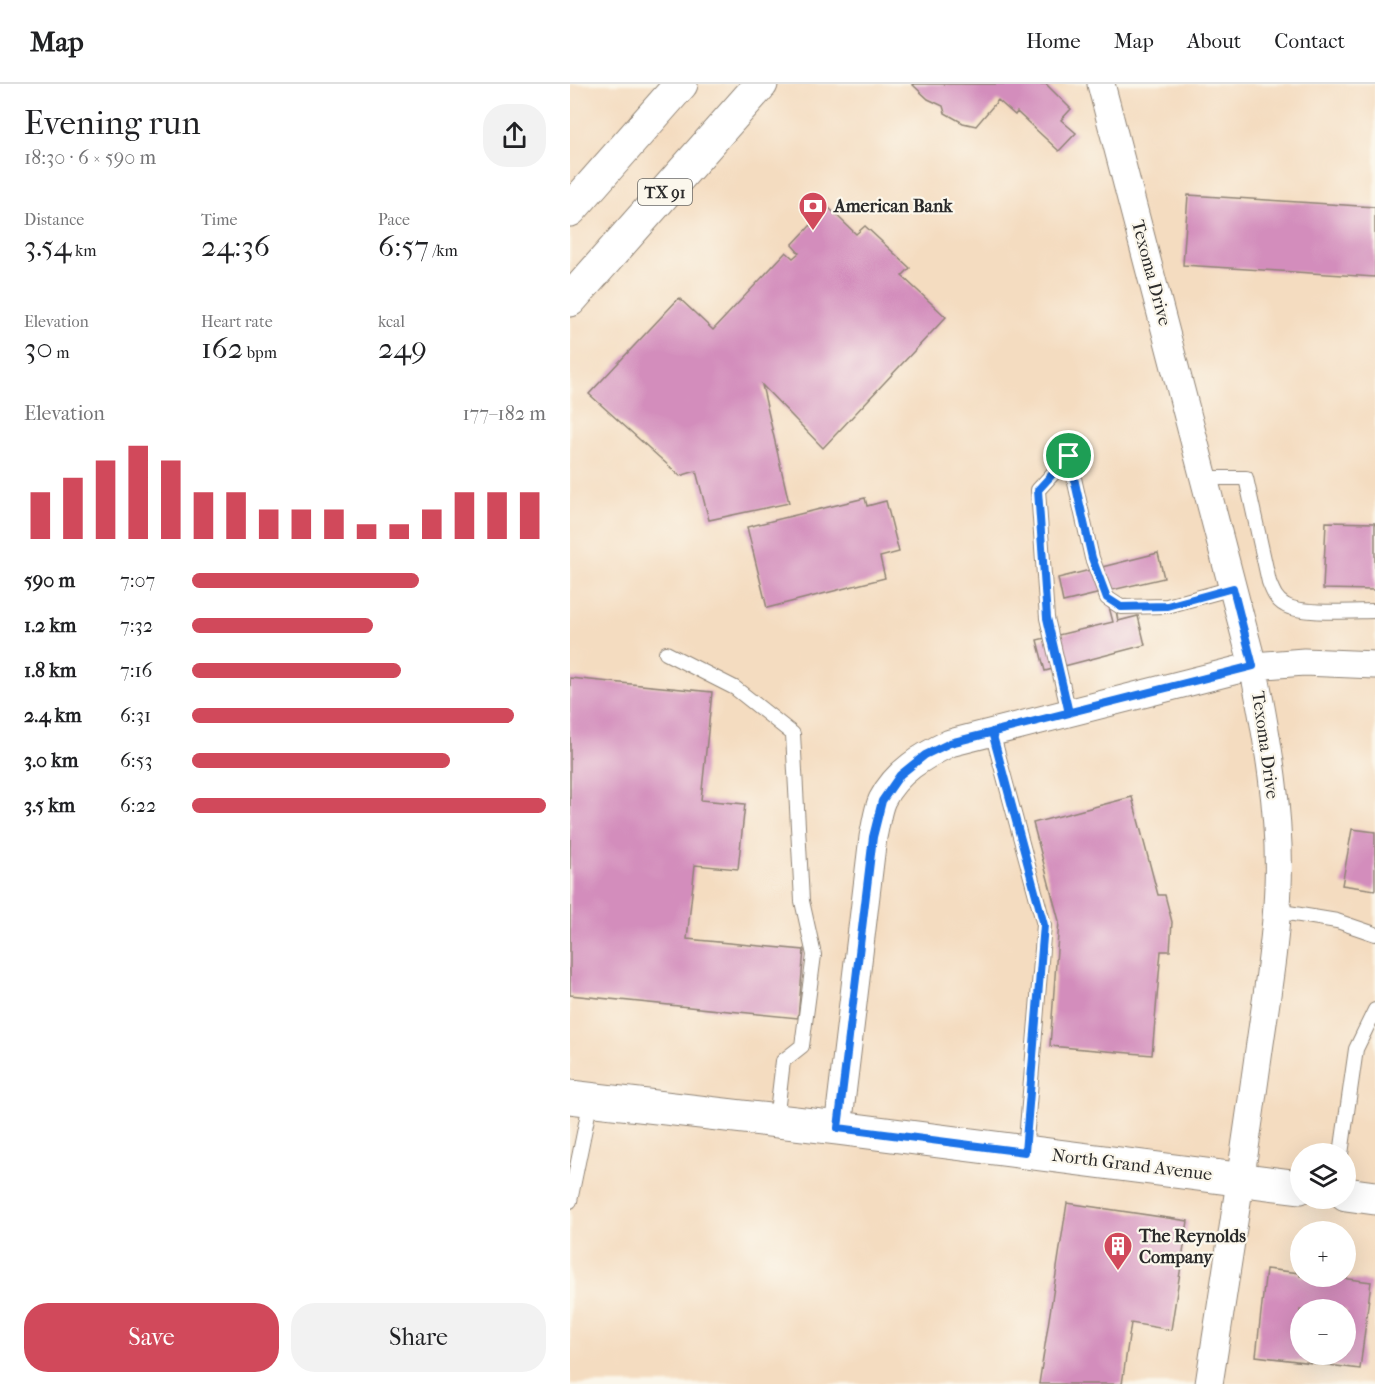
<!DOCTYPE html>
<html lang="en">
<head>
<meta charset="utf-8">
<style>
	body { margin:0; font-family:"IM FELL French Canon",serif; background:#f2f2f2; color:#202124; height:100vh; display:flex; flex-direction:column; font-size:22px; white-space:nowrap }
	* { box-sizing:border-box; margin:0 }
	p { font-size:20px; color:#757577 }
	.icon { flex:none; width:33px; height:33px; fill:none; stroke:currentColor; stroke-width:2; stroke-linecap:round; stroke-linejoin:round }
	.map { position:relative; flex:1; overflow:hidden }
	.panel { display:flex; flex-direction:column; background:#fff; width:570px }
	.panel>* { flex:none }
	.buttons { position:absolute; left:720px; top:1059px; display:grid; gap:12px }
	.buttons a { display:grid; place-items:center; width:66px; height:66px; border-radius:50%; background:#fff; box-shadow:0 6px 24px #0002; font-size:30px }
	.pin { position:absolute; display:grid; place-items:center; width:51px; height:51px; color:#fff; margin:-26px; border:3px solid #fff; border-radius:50%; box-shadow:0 2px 6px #0007 }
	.round { display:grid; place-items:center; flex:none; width:63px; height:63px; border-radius:24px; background:#f2f2f2 }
	.headline { display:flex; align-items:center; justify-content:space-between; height:102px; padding:0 24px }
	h1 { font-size:33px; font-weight:600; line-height:45px }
	.stats { display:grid; grid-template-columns:repeat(3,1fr); gap:9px; height:102px; padding:6px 24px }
	.stats div { display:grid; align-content:center }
	.stats b { font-size:30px; font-weight:600 }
	.stats small { font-size:16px; font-weight:400 }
	.stats p { font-size:16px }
	.chart { height:168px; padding:12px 24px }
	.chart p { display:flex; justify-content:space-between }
	.chart svg { width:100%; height:108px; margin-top:6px; stroke:#d1495b; stroke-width:6 }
	.action { display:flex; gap:12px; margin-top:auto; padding:12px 24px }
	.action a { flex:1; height:69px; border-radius:24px; background:#d1495b; color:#fff; font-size:24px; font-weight:600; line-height:69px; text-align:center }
	.action a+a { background:#f2f2f2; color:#202124 }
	ul { padding:0 24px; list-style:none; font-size:20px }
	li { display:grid; grid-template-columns:96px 72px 1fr; align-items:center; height:45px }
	li i { height:15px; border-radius:8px; background:#d1495b }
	header { display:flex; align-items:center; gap:36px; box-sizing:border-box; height:84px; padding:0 30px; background:#fff; border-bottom:2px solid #e0e0e0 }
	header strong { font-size:28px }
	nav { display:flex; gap:33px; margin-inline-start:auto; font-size:21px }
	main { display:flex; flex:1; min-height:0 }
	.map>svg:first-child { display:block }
</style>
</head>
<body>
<header>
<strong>Map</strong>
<nav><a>Home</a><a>Map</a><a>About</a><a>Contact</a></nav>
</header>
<main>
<section class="panel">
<div class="headline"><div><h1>Evening run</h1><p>18:30 · 6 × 590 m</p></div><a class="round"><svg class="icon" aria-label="share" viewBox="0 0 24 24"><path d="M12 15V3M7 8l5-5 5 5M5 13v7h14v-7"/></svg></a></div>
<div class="stats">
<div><p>Distance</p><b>3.54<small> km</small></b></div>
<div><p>Time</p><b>24:36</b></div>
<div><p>Pace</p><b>6:57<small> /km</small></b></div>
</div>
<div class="stats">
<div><p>Elevation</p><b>30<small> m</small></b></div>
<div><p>Heart rate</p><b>162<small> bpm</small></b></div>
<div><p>kcal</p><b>249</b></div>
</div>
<div class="chart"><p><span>Elevation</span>177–182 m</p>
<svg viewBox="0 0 160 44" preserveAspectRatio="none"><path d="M5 44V25M15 44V19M25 44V12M35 44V6M45 44V12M55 44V25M65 44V25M75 44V32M85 44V32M95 44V32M105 44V38M115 44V38M125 44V32M135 44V25M145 44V25M155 44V25"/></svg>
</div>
<ul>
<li><b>590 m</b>7:07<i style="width:64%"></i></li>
<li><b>1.2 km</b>7:32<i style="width:51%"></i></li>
<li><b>1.8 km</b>7:16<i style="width:59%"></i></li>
<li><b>2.4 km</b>6:31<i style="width:91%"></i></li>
<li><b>3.0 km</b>6:53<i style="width:73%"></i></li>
<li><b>3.5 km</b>6:22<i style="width:100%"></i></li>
</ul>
<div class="action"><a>Save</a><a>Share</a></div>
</section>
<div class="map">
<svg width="805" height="1300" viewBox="0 0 805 1300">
	<rect width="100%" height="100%" fill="#fbf7ec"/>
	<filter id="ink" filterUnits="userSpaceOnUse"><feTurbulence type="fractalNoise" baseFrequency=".0167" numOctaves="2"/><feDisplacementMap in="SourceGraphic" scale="12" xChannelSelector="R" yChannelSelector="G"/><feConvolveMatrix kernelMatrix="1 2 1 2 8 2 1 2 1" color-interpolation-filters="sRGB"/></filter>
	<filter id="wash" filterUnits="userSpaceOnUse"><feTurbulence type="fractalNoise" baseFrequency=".008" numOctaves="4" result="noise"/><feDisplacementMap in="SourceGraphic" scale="24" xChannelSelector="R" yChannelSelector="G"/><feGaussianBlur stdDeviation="1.35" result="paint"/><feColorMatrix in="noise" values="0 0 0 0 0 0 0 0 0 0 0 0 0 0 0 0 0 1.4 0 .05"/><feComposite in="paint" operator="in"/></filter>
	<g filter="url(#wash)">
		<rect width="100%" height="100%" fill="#f4dcc0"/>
		<g id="blocks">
			<path fill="#d38dbc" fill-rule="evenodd" d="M342,0H476L501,25L491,36L506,49L489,67L447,28L445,31L428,16L406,42L393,39L375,29L373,22L358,15Z
				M618,111L805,123V193L613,181Z
				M258,123L286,150L295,142L340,184L332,192L376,233L253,364L192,301L219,419L139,436L126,387L110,392L19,310L109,214L143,246L216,168L223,174L229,169L222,161Z
				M295,414L297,422L316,417L329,468L310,473L315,494L197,524L177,443Z
				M756,438L805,439V506L753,505Z
				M588,469L594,494L542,506L548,537L568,532L575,561L475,587L467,556L543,538L535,508L493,518L488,494Z
				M0,594L142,608L131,716L175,720L168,785L125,781L117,855L234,866L228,934L0,911Z
				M562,713L588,811H595L602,838L600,867H591L582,971L480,962L489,837L463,739Z
				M782,745L805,748V806L772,801Z
				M497,1119L618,1137L601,1246L561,1239L552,1300H469Z
				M696,1185L730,1189V1192H756L801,1198L790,1285L686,1272ZM730,1226H776V1270H730Z"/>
		</g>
	</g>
	<g filter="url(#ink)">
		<use href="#blocks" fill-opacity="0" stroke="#908476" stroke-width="1.5"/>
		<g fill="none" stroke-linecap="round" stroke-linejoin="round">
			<g stroke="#908476" stroke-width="16">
				<path id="service" d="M499,372L522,474L537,514L551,523L597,522L663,504
					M499,372L468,406L477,534L499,629
					M634,394H676L699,498C703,508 706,516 715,521C731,531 784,527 805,527
					M96,569L165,604L223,650L232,817L244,871L232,962L213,977L206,1037
					M422,648L474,841L455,1068
					M706,827L767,837L805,850
					M771,1070L786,965L805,926
					M0,1117L21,1015"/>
			</g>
			<g stroke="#908476" stroke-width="29">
				<path id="minor" d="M531,0L683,582C697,652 711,730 708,802C706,859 696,916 688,973C673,1082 656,1191 639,1300
					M268,1044L303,753C306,741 307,727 312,716C326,688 353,672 380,659L683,582L734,578L805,581"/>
			</g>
			<g stroke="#908476" stroke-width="35">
				<path id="secondary" d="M0,1013L268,1044L730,1103
					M776,1110L805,1114"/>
			</g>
			<g stroke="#908476" stroke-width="35">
				<path id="primary" d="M0,126L111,0
					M0,216L191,0"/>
			</g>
			<use href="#service" stroke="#fff" stroke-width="14"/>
			<use href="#minor" stroke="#fff" stroke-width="27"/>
			<use href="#secondary" stroke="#fff" stroke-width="33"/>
			<use href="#primary" stroke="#fff" stroke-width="33"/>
		</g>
	</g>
	<g fill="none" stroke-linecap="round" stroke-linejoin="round" filter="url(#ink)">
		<g stroke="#fff" stroke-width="12">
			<path id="route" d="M499,372L468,406L477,534L499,629L380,659L355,671L330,691L312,717L303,753L268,1044L455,1068L474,841L422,648L683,582L663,504L597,522L551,523L537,514L522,474L499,372"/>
		</g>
		<use href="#route" stroke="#1a73e8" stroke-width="8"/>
	</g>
	<defs>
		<g id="bank-pin" transform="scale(1.5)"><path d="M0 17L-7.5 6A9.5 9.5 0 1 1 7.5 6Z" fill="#d1495b" stroke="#fbf7ec"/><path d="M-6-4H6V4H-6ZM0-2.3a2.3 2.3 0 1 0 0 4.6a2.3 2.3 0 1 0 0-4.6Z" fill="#fff"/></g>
		<g id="building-pin" transform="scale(1.5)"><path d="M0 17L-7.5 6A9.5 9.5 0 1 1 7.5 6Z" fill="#d1495b" stroke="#fbf7ec"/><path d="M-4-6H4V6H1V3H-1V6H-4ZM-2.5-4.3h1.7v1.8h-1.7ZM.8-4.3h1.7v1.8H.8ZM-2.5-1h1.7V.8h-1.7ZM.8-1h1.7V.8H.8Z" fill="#fff"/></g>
	</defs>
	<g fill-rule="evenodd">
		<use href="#bank-pin" x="243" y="122"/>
		<use href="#building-pin" x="548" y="1162"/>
	</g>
	<g text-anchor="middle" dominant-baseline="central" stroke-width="4.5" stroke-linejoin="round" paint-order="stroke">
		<rect fill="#fbf7ec" stroke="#696865" stroke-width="1.5" x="68" y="95" width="54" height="26" rx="4.5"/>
		<g font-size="16" font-weight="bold" fill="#2b2b2b">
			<text x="95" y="108">TX 91</text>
		</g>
		<g font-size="18" font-weight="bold" fill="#2b2b2b" stroke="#fbf7ec" text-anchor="start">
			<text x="264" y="122">American Bank</text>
			<text x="569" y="1152">The Reynolds<tspan x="569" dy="21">Company</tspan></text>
		</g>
		<g font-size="18" fill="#2b2b2b" stroke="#fbf7ec">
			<text transform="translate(581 189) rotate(75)">Texoma Drive</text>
			<text transform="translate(695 661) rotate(82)">Texoma Drive</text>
			<text transform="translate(562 1081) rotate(7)">North Grand Avenue</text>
		</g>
	</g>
</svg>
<div class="buttons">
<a><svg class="icon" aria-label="layers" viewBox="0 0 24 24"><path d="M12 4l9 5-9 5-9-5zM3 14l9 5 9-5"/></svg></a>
<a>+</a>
<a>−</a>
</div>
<div class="pin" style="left:499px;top:372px;background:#1e9e55"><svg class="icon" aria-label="arrive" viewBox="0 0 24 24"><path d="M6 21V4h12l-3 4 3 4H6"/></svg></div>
</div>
</main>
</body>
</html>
